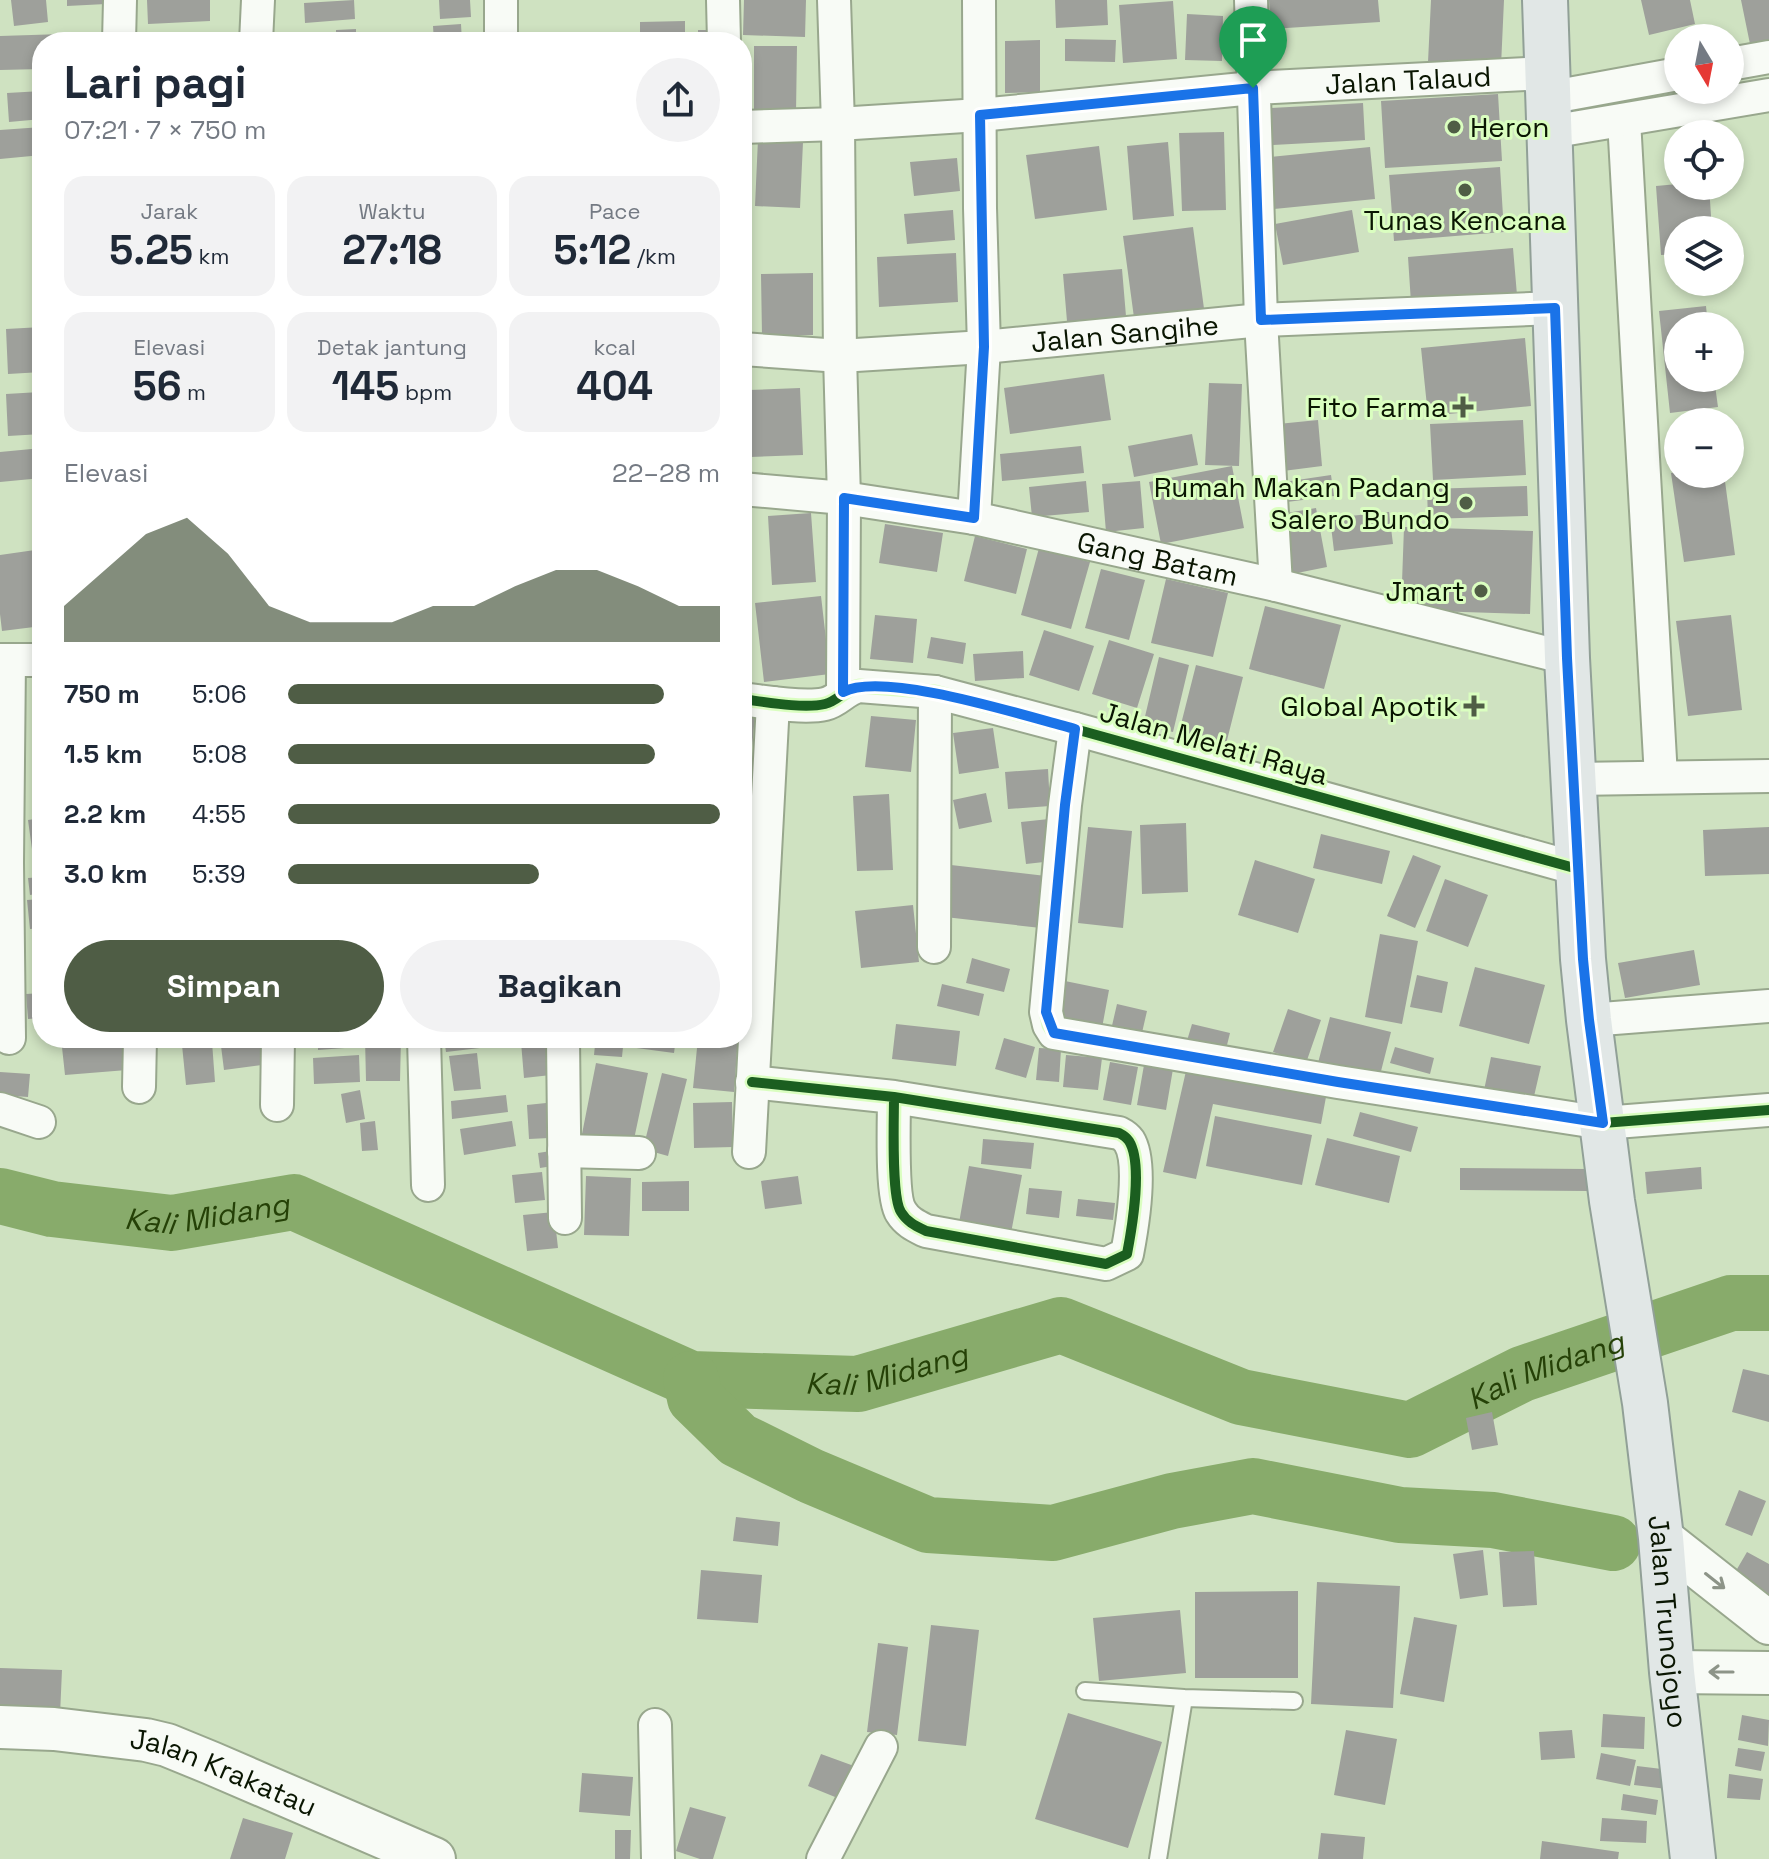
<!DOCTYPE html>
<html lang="id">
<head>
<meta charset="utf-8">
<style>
	body { margin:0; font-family:"Space Grotesk",sans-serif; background:#f2f2f3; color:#1f2937; height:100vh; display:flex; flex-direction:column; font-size:30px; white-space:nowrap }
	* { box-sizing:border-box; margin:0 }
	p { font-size:26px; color:#747a83 }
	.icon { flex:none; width:44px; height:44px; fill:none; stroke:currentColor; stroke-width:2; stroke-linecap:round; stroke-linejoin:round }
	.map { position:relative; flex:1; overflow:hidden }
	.panel { position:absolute; left:32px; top:32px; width:720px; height:1016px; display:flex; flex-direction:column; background:#fff; border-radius:32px; box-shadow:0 4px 12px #0003 }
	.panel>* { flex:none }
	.needle { width:52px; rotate:170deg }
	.fabs { position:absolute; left:1664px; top:24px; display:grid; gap:16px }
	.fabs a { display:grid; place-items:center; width:80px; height:80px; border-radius:50%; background:#fff; box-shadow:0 4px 12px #0003; font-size:40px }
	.pin { position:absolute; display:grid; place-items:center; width:68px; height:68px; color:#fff; margin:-82px -34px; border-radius:50% 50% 50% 0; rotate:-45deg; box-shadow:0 0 8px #0007 }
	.pin .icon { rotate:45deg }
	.round { display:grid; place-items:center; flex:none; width:84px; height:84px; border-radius:42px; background:#f2f2f3 }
	.headline { display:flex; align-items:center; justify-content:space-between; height:136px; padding:0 32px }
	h1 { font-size:44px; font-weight:800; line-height:60px }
	.metrics { display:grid; grid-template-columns:repeat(3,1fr); gap:12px; height:136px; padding:8px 32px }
	.metrics div { display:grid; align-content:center; border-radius:20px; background:#f2f2f3; text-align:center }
	.metrics b { font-size:40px; font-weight:800 }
	.metrics small { font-size:22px; font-weight:400 }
	.metrics p { font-size:22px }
	.chart { height:224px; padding:16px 32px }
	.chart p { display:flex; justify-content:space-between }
	.chart svg { width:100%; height:144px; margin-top:8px; fill:#4f5d45; opacity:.7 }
	.cta { display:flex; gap:16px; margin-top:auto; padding:16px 32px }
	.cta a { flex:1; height:92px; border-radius:48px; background:#4f5d45; color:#fff; font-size:32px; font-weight:800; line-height:92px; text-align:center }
	.cta a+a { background:#f2f2f3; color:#1f2937 }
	ul { padding:0 32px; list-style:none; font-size:26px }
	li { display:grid; grid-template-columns:128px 96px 1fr; align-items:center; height:60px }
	li i { height:20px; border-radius:10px; background:#4f5d45 }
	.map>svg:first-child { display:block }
</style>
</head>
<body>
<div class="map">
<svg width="1769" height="1859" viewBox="0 0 1769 1859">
	<rect width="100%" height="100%" fill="#cfe2c1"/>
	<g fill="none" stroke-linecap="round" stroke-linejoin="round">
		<g stroke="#88ab6b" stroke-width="56">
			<path id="s1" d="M0,1196L52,1209L172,1223L294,1202L691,1379L858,1384L1061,1325L1241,1397L1410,1430L1522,1374L1731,1303H1769"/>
			<path d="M691,1379L695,1398L738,1440L811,1476L928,1525L1053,1533L1172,1501L1253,1486L1400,1515L1493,1520L1613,1543"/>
		</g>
	</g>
	<path fill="#9ea09b" d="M11,0H46L48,22L14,26Z
		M67,0H106V4L67,6Z
		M147,0H210V21L148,24Z
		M354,0L355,19L305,23L304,3Z
		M439,0H470L471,17L440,19Z
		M744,0H806L805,37L743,35Z
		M1055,0H1107L1108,25L1056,28Z
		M1269,0H1378L1380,22L1271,29Z
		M1431,0H1504L1501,66L1428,62Z
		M1641,0H1690L1695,24L1649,35Z
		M1741,0H1769V40L1750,44Z
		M1173,1L1177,59L1123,63L1119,5Z
		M1187,14L1223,16L1222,61L1185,60Z
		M685,21V42H640V22Z
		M461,24L462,42H434L433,26Z
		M356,29V42H336V30Z
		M698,30H714V42H698Z
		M63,34L64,42H42V69L0,70V36Z
		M331,34V42H298V36Z
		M620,34V42H548V37Z
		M1065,39L1116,40L1115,62L1065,61Z
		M1040,40V92L1005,93V41Z
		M754,46H797L796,113H754Z
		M42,91V119L9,122L7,93Z
		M1498,94L1502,161L1385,168L1381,101Z
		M1363,103L1365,140L1273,145L1271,108Z
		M42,127V155L0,159V130Z
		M1224,132L1226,210L1182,211L1179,133Z
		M758,139L803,142L800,208L755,206Z
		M1168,142L1174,216L1133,220L1127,146Z
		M1099,146L1107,210L1035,219L1026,155Z
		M1370,147L1375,199L1274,209L1269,157Z
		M957,158L960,191L914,196L910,162Z
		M1500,167L1504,232L1394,241L1389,175Z
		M1678,184V186H1709L1712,230H1678V254L1661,255L1656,186Z
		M953,210L955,240L907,244L904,214Z
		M1352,210L1359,252L1283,265L1275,224Z
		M1193,227L1205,316L1135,325L1123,236Z
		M1513,248L1517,295L1411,303L1408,257Z
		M956,253L958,302L879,307L877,257Z
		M1122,269L1127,328L1068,333L1063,274Z
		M813,273V335L762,336L761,274Z
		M1706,306L1708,326H1678V378H1714L1718,407L1670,413L1659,311Z
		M42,327V372L8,374L6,329Z
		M1525,338L1531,406L1428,416L1421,348Z
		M1104,374L1111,420L1010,434L1004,388Z
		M1209,383L1242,384L1239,466L1205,465Z
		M800,388L803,455L750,457L748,390Z
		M40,392L42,434L8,436L6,394Z
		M1318,420L1322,466L1283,471L1278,424Z
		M1523,420L1526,475L1433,480L1430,424Z
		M1192,434L1198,465L1134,477L1128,446Z
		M1081,446L1084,473L1002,481L1000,454Z
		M42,448V478L0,482V452Z
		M1232,466L1244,528L1161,544L1149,482Z
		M1678,472V474H1724L1735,555L1684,562L1671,473Z
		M1331,475L1334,496L1279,503L1277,483Z
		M1086,481L1089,512L1032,517L1029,487Z
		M1140,481L1144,528L1106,532L1102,484Z
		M1527,486L1528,516L1428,519L1427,489Z
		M1316,508L1327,567L1292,574L1281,514Z
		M1389,512L1393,544L1334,551L1330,518Z
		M811,513L816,582L772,585L768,516Z
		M885,524L943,533L937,572L879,563Z
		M1404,527L1533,531L1530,614L1401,610Z
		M975,536L1027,549L1016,594L964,581Z
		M1039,548L1090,562L1071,629L1021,615Z
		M42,549V626L2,631L0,614V555Z
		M1101,569L1145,580L1129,640L1085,628Z
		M1166,579L1228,593L1213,657L1151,643Z
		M821,596L830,674L764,682L755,603Z
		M1265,606L1341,625L1324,689L1249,669Z
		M875,615L917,619L913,663L870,659Z
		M1731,615L1742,710L1688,716L1676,621Z
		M1044,630L1094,646L1079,691L1029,675Z
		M931,637L966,643L963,664L927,658Z
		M1109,640L1154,654L1137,708L1092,694Z
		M1023,651L1024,678L975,681L973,654Z
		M1159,657L1189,665L1173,732L1143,725Z
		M1196,665L1243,677L1224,752L1177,740Z
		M37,675H42V707L38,708Z
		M742,714L755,715L751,759L742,758Z
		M871,716L916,720L911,772L865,767Z
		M993,728L999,768L959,774L953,733Z
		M36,750H42V809H39Z
		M742,766L757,769L746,829H742Z
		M1048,769L1050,806L1008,809L1005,772Z
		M986,793L992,822L959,829L953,800Z
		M889,794L893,870L857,871L853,796Z
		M42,818V870L35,871L28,820Z
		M1049,819L1053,861L1026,864L1021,822Z
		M1186,823L1188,892L1142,894L1140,825Z
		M1088,827L1132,831L1123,928L1078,923Z
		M1769,827V874L1705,876L1703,830Z
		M1321,834L1390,851L1382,884L1313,868Z
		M742,837L751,839L744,880H742Z
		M1413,855L1441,866L1415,928L1387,916Z
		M1255,860L1315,879L1298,933L1238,915Z
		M951,865L1046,876L1041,928L945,917Z
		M42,877V893L30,895L28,878Z
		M1445,879L1488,895L1468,947L1426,931Z
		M42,899V928L30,929L27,900Z
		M913,905L919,962L861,968L855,911Z
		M1380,934L1418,941L1402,1024L1365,1017Z
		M1694,950L1700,985L1625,998L1618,963Z
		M972,958L1010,969L1004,992L966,983Z
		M1475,967L1545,985L1529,1044L1459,1026Z
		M1417,975L1448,982L1442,1013L1410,1007Z
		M1065,981L1109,990L1102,1028L1058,1019Z
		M942,984L984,994L979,1016L937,1006Z
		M42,993V1018L28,1019L26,994Z
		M1117,1004L1147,1011L1141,1037L1111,1030Z
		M1288,1009L1321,1020L1306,1063L1273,1052Z
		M1330,1017L1391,1032L1379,1079L1318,1063Z
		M896,1024L960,1031L956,1066L892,1059Z
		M1192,1024L1230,1033L1225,1053L1186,1044Z
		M61,1038H124L127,1070L65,1075Z
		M220,1038H267L270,1064L224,1070Z
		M318,1038H357L358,1047L318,1050Z
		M365,1038H401L400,1081H366Z
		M444,1038H479L480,1048L446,1052Z
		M630,1038H676L674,1053L629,1047Z
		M698,1038H738L734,1092L693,1088Z
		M1004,1038L1035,1047L1026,1078L995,1069Z
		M548,1040L551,1075L524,1078L521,1042Z
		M212,1042L215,1082L186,1085L182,1045Z
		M595,1045L623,1047L622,1057L594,1055Z
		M1395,1047L1434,1058L1430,1074L1390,1063Z
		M1039,1048L1061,1049L1059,1082L1036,1080Z
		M477,1053L481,1089L454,1091L449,1056Z
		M359,1055L360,1082L314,1084L313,1058Z
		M1066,1055L1102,1058L1098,1090L1063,1087Z
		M1491,1057L1541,1066L1532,1105L1483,1095Z
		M1110,1062L1138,1067L1131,1105L1103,1100Z
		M596,1063L648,1073L633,1144L582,1134Z
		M1144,1065L1173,1069L1166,1110L1137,1105Z
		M1186,1071L1326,1097L1321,1124L1213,1104L1196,1179L1163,1172Z
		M0,1072L30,1074L28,1097L0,1095Z
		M662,1073L687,1079L668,1156L643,1149Z
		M360,1090L365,1119L346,1123L341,1094Z
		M506,1095L508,1112L452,1119L451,1101Z
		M732,1102L733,1147L694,1148L693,1103Z
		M546,1103L549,1138L529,1139L527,1105Z
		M1360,1112L1418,1127L1411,1152L1353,1136Z
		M1215,1116L1312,1135L1302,1185L1206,1166Z
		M375,1121L378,1150L362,1151L360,1123Z
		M512,1121L516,1146L464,1155L460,1129Z
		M1327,1138L1400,1156L1389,1203L1315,1185Z
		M983,1139L1034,1143L1031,1169L981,1164Z
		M557,1150L559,1165L540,1168L538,1153Z
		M969,1166L1022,1175L1011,1233L959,1223Z
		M1701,1167L1702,1189L1647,1194L1645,1172Z
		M1460,1168L1587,1169V1191L1460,1190Z
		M542,1172L545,1200L515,1203L512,1175Z
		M586,1176L631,1178L629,1236L584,1235Z
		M798,1176L802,1204L765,1209L761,1181Z
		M689,1181V1211H642V1182Z
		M1029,1188L1062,1191L1059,1218L1026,1214Z
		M1078,1199L1115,1203L1113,1220L1076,1216Z
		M554,1212L558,1248L527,1251L523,1215Z
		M1743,1369L1769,1375V1422L1732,1412Z
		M1492,1412L1498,1445L1472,1450L1466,1418Z
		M1739,1490L1766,1501L1752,1536L1725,1525Z
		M736,1517L780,1522L778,1546L733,1541Z
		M1483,1550L1488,1595L1460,1599L1453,1554Z
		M1534,1551L1537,1605L1503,1607L1499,1552Z
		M1747,1552L1769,1564V1604L1730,1581Z
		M701,1570L762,1575L758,1623L697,1619Z
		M1317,1582L1400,1586L1393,1708L1311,1704Z
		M1298,1591V1678H1195V1592Z
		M1180,1610L1186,1673L1099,1681L1093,1618Z
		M1414,1617L1457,1625L1444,1702L1400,1694Z
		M931,1625L979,1630L966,1746L918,1741Z
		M878,1643L908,1647L897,1735L867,1732Z
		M0,1668L62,1670L60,1715L0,1713Z
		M1068,1713L1162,1742L1128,1848L1035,1819Z
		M1603,1714L1645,1717L1644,1749L1601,1747Z
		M1742,1715L1769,1720L1768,1746L1738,1740Z
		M1346,1730L1397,1739L1385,1805L1334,1795Z
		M1572,1730L1575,1758L1541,1760L1539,1732Z
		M1738,1748L1765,1752L1761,1771L1735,1766Z
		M1601,1753L1636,1760L1630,1786L1596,1779Z
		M821,1754L854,1766L840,1799L808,1786Z
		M1637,1766L1670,1770L1667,1789L1634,1785Z
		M582,1773L633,1777L630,1816L579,1812Z
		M1729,1774L1763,1779L1760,1800L1727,1798Z
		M1623,1794L1658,1800L1656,1815L1621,1810Z
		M690,1807L726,1817L713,1859H700L676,1851Z
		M243,1818L293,1833L285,1859H230Z
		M1602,1818L1647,1821L1646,1843L1600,1841Z
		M615,1830H631L630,1859H615Z
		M1321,1833L1365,1837L1363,1859H1318Z
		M1542,1841L1619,1852L1618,1859H1540Z"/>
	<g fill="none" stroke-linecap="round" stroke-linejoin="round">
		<g stroke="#98a78d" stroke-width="20">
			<path id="service" d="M1085,1691L1184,1698
				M1158,1859L1184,1698L1294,1701"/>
		</g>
		<g stroke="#98a78d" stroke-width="36">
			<g id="minor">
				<path d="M723,0L724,42"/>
				<path d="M834,0L838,124L840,356L844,498L843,692"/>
				<path d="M1251,0L1261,320L1276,585"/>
				<path d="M119,42L120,0"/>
				<path d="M256,42L258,0"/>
				<path d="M501,42V0"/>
				<path d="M1730,64L1769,57"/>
				<path d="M1547,98L1678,74"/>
				<path d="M1624,120L1661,777"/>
				<path id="s2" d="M742,127L838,124L980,115L1253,88L1546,73"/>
				<path d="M1550,132L1769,95"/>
				<path id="s3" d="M742,349L840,356L984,347L1261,320L1555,308"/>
				<path id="s4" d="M742,489L844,498L974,518L1276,585L1567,658"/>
				<path d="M974,518L984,347L980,208L979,0"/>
				<path d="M0,660H42"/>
				<path d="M742,699C765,702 804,709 825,704C838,701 845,689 859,686L935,692L1075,729L1578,869"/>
				<path d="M1075,729L1065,805L1046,1012L1049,1025L1054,1033L1338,1082L1603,1123L1769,1110"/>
				<path d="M1574,779L1769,776"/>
				<path d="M934,947L935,692"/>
				<path d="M1589,1020L1769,1006"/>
				<path d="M9,1038L7,863L9,660"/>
				<path d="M424,1038L428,1185"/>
				<path d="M563,1038L565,1218"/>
				<path d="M752,1082L894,1097L1119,1133C1123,1135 1127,1138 1129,1141C1143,1163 1132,1228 1127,1254L1106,1264L926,1231C916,1226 907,1222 901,1212C891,1197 894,1119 894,1097"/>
				<path d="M139,1087L140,1038"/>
				<path d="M277,1105L278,1038"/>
				<path d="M0,1109L39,1122"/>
				<path d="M564,1151L639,1153"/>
				<path d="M749,1152L773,703"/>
				<path d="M655,1725L658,1859"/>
				<path d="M823,1859L881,1747"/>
			</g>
		</g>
		<g stroke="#98a78d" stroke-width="46">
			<g id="tertiary">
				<path d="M1661,1538L1769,1623"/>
				<path d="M1672,1672L1769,1673"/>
				<path id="s5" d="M0,1727L54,1729L146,1740L167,1745L211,1763L434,1859"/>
			</g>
		</g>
		<g stroke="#91a097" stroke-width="48">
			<g id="primary">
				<path id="s6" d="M1545,0L1567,658L1583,959L1589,1020L1612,1201L1645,1403L1661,1538L1672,1672L1693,1859"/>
			</g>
		</g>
		<use href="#service" stroke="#f8fbf6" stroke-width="16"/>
		<use href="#minor" stroke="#f8fbf6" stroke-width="32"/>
		<use href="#tertiary" stroke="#f8fbf6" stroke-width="42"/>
		<use href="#primary" stroke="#e1e7e6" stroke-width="44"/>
		<g stroke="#dafec0" stroke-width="15">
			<path id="cycleway" d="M742,699C765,702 804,709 825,704C838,701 845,689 859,686L935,692L1075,729L1578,869
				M1075,729L1065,805L1046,1012L1049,1025L1054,1033L1338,1082L1603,1123L1769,1110
				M752,1082L894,1097L1119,1133C1123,1135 1127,1138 1129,1141C1143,1163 1132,1228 1127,1254L1106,1264L926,1231C916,1226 907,1222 901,1212C891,1197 894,1119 894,1097"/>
		</g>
		<use href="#cycleway" stroke="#1b5e20" stroke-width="10"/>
	</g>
	<defs><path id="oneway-shaft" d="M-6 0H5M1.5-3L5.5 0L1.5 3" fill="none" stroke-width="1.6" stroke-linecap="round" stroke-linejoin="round" transform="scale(2)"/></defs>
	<g stroke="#8d9488">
		<use href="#oneway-shaft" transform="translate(1715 1581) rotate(38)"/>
		<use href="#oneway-shaft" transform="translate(1721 1672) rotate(180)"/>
	</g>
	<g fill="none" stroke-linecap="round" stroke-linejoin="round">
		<g stroke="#fff" stroke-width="16">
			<path id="route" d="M1253,88L1261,320L1555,308L1567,658L1583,959L1589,1020L1603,1123L1338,1082L1054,1033L1046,1012L1065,805L1075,729C1028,717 884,670 843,692L844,498L974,518L984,347L980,115Z"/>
		</g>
		<use href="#route" stroke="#1a73e8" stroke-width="10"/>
	</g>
	<g fill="#4f5d45" stroke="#dafec0" stroke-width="3">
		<circle cx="1454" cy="127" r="8"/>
		<circle cx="1465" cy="190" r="8"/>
		<path d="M1459 395h8v8h8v8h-8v8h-8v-8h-8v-8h8z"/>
		<circle cx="1466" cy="503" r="8"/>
		<circle cx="1481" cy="591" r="8"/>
		<path d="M1470 694h8v8h8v8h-8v8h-8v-8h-8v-8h8z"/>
	</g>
	<g text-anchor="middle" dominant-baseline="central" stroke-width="6" stroke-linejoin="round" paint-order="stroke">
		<g font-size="28" fill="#0a1602" stroke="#dafec0">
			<text stroke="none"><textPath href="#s2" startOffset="668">Jalan Talaud</textPath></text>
			<text stroke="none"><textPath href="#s3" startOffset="384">Jalan Sangihe</textPath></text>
			<text stroke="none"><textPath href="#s4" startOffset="422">Gang Batam</textPath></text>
			<text transform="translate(1214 743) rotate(16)">Jalan Melati Raya</text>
			<text stroke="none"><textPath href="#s6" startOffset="1628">Jalan Trunojoyo</textPath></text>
			<text stroke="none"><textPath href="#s5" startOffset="230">Jalan Krakatau</textPath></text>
		</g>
		<g font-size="28" fill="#0a1602" stroke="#dafec0" text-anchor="end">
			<text x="1470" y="127" text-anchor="start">Heron</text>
			<text x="1465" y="220" text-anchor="middle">Tunas Kencana</text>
			<text x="1447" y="407">Fito Farma</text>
			<text x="1450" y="487">Rumah Makan Padang<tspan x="1450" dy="32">Salero Bundo</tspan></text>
			<text x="1465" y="591">Jmart</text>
			<text x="1458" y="706">Global Apotik</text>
		</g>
		<g font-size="30" font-style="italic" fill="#254107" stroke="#dafec0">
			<text stroke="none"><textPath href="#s1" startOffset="210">Kali Midang</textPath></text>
			<text stroke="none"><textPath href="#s1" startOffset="930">Kali Midang</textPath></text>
			<text stroke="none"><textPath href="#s1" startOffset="1626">Kali Midang</textPath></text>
		</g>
	</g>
</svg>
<div class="fabs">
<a><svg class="needle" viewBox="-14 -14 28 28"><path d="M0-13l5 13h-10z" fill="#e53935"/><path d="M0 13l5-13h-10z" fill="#747a83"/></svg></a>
<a><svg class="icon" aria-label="locate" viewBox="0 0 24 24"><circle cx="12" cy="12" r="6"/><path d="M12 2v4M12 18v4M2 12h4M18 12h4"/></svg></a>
<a><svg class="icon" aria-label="layers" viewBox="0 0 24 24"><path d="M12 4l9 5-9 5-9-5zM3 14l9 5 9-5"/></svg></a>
<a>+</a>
<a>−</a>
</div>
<div class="pin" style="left:1253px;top:88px;background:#1e9e55"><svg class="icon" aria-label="arrive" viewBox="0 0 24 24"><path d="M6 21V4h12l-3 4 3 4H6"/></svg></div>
<section class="panel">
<div class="headline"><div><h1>Lari pagi</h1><p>07:21 · 7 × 750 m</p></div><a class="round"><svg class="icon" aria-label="share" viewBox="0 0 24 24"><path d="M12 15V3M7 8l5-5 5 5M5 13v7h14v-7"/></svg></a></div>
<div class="metrics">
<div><p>Jarak</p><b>5.25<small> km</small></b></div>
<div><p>Waktu</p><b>27:18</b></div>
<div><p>Pace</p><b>5:12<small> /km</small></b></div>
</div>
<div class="metrics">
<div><p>Elevasi</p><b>56<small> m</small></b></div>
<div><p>Detak jantung</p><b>145<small> bpm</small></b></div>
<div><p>kcal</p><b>404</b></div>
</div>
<div class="chart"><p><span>Elevasi</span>22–28 m</p>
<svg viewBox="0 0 160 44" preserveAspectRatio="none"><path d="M0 44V33L10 22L20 11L30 6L40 17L50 33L60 38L70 38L80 38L90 33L100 33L110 27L120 22L130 22L140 27L150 33L160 33V44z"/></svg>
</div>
<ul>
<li><b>750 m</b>5:06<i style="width:87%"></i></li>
<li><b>1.5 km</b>5:08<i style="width:85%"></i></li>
<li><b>2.2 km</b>4:55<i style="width:100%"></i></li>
<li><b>3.0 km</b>5:39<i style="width:58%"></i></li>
</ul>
<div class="cta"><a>Simpan</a><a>Bagikan</a></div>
</section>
</div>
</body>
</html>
